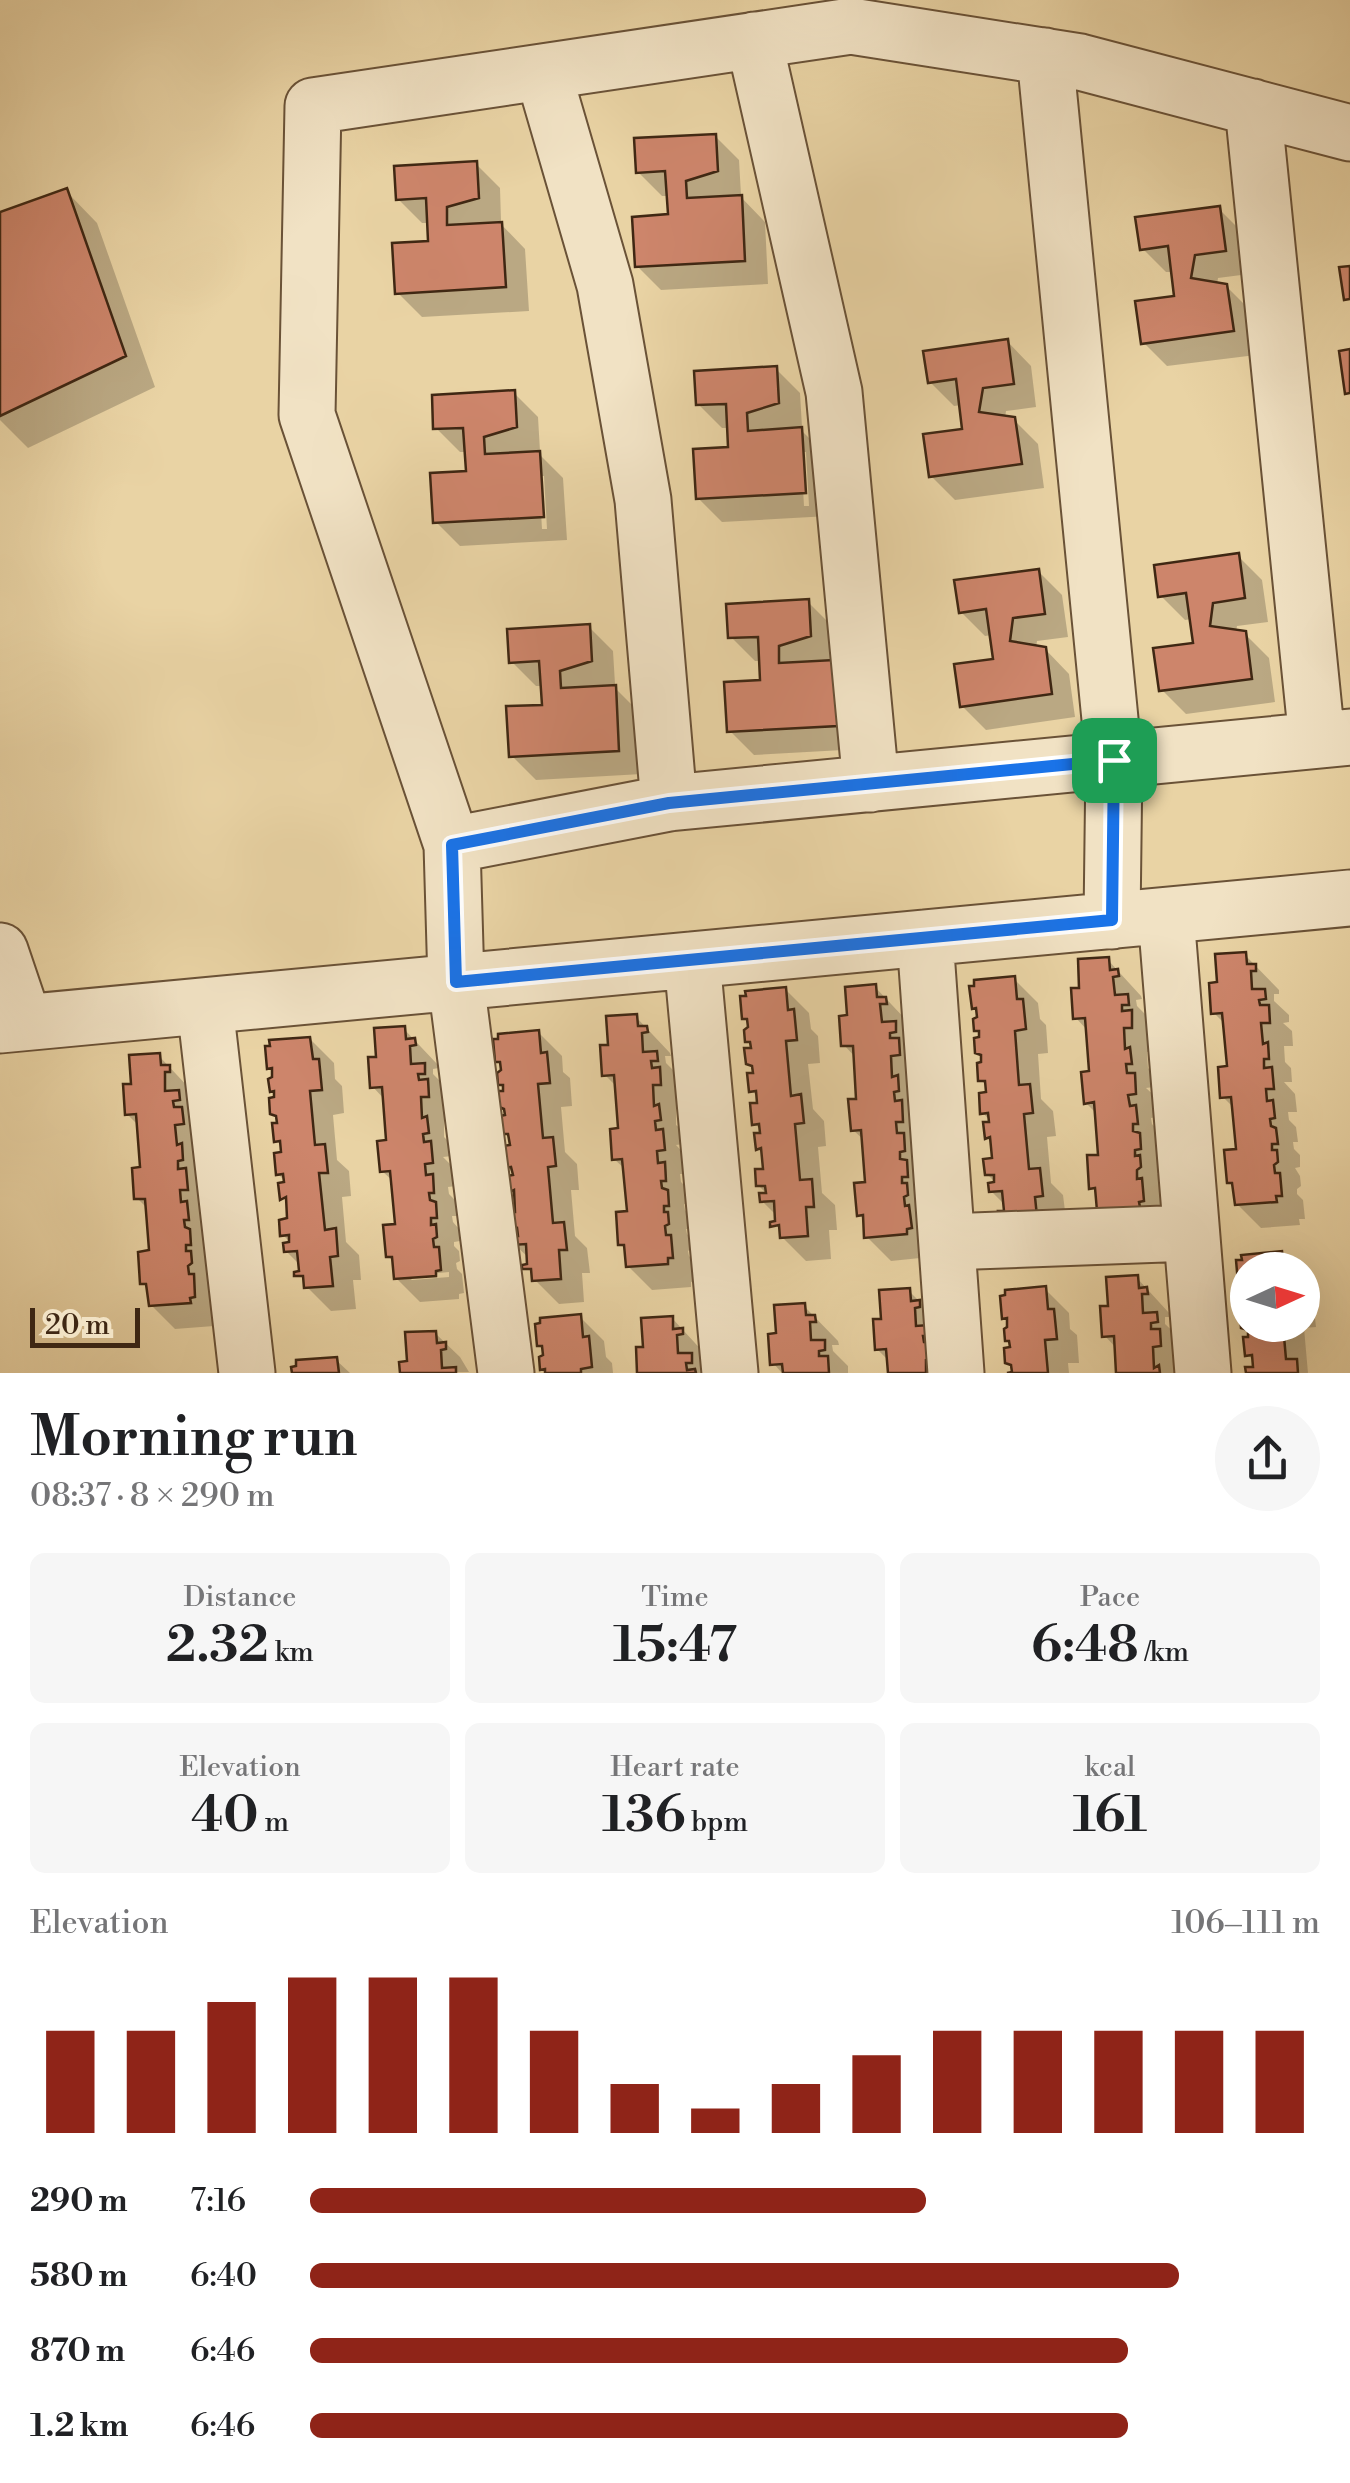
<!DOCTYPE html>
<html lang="en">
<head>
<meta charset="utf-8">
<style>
	body { margin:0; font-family:"Libre Bodoni",serif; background:#f6f6f6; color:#202124; height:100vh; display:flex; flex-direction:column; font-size:38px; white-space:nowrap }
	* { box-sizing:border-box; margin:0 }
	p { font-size:32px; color:#757577 }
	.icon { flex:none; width:55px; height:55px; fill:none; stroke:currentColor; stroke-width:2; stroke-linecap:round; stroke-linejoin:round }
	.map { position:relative; height:1373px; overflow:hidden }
	.panel { display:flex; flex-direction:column; background:#fff; flex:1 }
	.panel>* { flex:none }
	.needle { width:65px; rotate:86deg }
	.tools { position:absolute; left:1230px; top:1252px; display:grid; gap:20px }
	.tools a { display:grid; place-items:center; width:90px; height:90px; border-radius:50%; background:#fff; box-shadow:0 10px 40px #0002; font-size:50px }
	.scale { position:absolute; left:30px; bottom:25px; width:110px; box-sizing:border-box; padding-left:10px; border:5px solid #3f2713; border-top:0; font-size:28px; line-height:35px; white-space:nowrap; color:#3f2713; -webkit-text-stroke:8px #f1e2c4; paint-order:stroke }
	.pin { position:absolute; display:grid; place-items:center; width:85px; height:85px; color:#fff; margin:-42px; border-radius:20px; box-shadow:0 5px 15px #0006 }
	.round { display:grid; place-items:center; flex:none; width:105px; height:105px; border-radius:52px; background:#f6f6f6 }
	.headline { display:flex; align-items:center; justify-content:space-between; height:170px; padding:0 30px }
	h1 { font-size:55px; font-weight:600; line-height:75px }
	.figures { display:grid; grid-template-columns:repeat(3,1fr); gap:15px; height:170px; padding:10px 30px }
	.figures div { display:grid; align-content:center; border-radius:15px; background:#f6f6f6; text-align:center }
	.figures b { font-size:50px; font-weight:600 }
	.figures small { font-size:28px; font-weight:400 }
	.figures p { font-size:28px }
	.chart { height:280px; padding:20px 30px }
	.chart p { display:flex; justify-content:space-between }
	.chart svg { width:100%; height:180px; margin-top:10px; stroke:#8f2418; stroke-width:6 }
	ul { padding:0 30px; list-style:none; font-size:32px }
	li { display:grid; grid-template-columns:160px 120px 1fr; align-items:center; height:75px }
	li i { height:25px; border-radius:12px; background:#8f2418 }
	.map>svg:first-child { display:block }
</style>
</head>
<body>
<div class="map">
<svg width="1350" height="1373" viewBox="0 0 1350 1373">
	<rect width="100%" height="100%" fill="#e9d3a4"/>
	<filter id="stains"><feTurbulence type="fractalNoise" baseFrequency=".002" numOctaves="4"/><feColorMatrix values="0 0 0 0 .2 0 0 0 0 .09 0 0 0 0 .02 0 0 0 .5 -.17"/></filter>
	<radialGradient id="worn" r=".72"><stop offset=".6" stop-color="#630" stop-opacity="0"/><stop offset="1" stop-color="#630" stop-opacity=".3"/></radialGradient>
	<path fill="#0003" fill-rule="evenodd" d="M715,136L739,160L741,195H739L765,222L768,284L661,290L637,266L670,217L669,196H662L638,172Z
		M476,164L500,188L501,221L499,222L525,249L529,311L422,317L398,293L431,244L430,223H422L398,199Z
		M66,191L97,223L155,387L28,448L0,420V214Z
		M1219,209L1243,233L1249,274L1218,278L1217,285L1226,286L1250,310L1256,355L1167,366L1143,342L1177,298L1173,272H1166L1142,248Z
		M1007,341L1031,366L1036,407L1006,411L1005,418L1014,420L1038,444L1044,488L955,500L931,476L965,431L962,405L954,406L930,382Z
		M776,369L800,393L802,427L799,428L825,454L829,516L722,522L698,498L731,450L730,428H722L698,404ZM801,452H806L809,506H804Z
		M514,393L538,417L540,451L537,452L563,478L567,540L460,546L436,522L468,473L467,452H460L436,428ZM539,476H544L547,529H542Z
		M1238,556L1262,580L1268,622L1237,626L1236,632L1245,634L1269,658L1275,702L1186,714L1162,690L1196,645L1192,619L1185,620L1161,596Z
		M1038,571L1062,595L1068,637L1037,641L1036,648L1045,649L1069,674L1075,717L986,730L962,706L996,661L992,635L985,636L961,612Z
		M808,602L832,626L861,749L754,755L730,731L763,682L762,661H755L731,637Z
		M589,627L613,651L615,684L612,685L639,712L642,774L536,780L512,756L544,707L543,686H536L512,662Z
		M1245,955L1279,990V994H1274V1001L1289,1015V1022L1283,1023L1292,1031L1293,1046H1284L1285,1062L1291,1068L1292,1082H1284L1295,1094L1297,1112H1288L1289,1120L1296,1127L1298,1142H1293L1294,1149L1300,1155V1167L1295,1168L1300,1176L1301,1186L1297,1189V1194L1303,1200L1305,1219H1299L1300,1225L1261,1228L1237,1204L1235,1188L1229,1182L1238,1151L1235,1109L1223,1097L1229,1068L1226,1025L1213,1012L1219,985Z
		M1108,960L1141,996L1142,999L1136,1000L1137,1006L1151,1020L1152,1028H1146L1155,1037V1051L1147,1052L1148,1068L1154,1074V1087L1146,1088L1158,1099L1159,1117L1151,1118L1152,1124L1159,1132L1160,1147H1156V1153L1163,1160L1164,1173H1157L1163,1182L1164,1192L1160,1194V1199L1165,1205L1167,1224L1098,1194L1092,1187L1101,1157L1097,1114L1086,1103L1092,1073L1088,1031L1076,1018L1082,990Z
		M1014,979L1038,1003L1040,1019L1046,1025L1048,1053L1038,1054L1041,1099L1053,1111L1056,1136L1047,1137L1051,1183L1063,1195L1066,1219L1006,1206L991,1191L998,1185L987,1174L994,1160L993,1144L987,1138L993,1124L983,1113L989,1094L988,1087L981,1080L984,1059L977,1052L981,1035L977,1030L979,1013L974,1008Z
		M875,987L909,1023V1027H903L904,1032L919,1048L930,1257L891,1261L867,1237L866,1221L859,1215L868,1184L865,1141L853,1130L859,1101L856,1058L844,1045L850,1017Z
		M785,989L809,1013L811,1029L818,1036L820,1063L808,1064L813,1109L824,1121L826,1146L818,1147L822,1193L835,1205L837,1230H829L831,1259L806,1261L782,1237L777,1216L762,1201L768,1195L758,1185L765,1171L764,1155L758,1149L762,1131L754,1123L760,1099L752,1091L756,1075L755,1070L748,1063L753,1050L748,1041L750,1023L745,1018Z
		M636,1017L670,1053L671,1056H665L666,1063L680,1077L681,1084L674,1085L683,1094L684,1108L676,1109V1125L682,1130L684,1144L676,1145L686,1156L688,1174H680L681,1182L688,1189L689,1204H684L685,1210L691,1217L692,1229H686L687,1234L691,1238L692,1248L688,1251L689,1256L694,1261L696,1281L691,1282V1287L652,1290L628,1266L627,1250L620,1244L629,1213L626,1170L614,1159L620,1130L617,1087L605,1075L611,1047Z
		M404,1029L438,1065L439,1068L433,1069V1074L448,1089V1097H442L451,1106L452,1120L444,1121V1137L450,1143L452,1156L443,1157L454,1168L456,1186L448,1187L449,1194L456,1201L457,1216H452L453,1222L459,1229L460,1241L454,1242V1246L459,1251L460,1261L456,1263L457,1269L462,1274L464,1293L459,1294V1299L420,1302L396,1278L395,1263L388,1256L397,1226L394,1182L382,1171L388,1143L385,1100L373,1087L379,1059ZM449,1272V1277L412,1280L408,1276Z
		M538,1032L562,1056L563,1072L570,1078L572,1106L561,1107L565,1152L577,1164L579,1190H571L575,1236L587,1248L590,1273H582L584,1302L559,1304L535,1280L530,1259L514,1244L521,1238L511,1228L518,1214L517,1198L511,1192L510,1178L517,1177L506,1166L513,1147L512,1140L505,1133L508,1118L506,1093L500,1084L503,1066L497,1061Z
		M310,1039L334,1063L335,1079L342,1086L344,1113L333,1115L337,1160L349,1171L351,1196L342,1197L346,1242L359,1255L361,1280H353L356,1309L331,1311L307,1287L301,1266L286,1251L292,1244L283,1235L290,1221L289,1204L283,1198L289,1185L278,1174L283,1148L276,1140L279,1119L272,1113L277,1095L272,1091L274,1073L269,1068Z
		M159,1056L193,1092L188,1095V1102L203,1116L218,1321H213L214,1326L175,1329L151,1305L150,1290L143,1283L152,1252L149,1210L137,1198L143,1170L140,1127L127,1114L133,1086Z
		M1281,1254L1297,1270H1248V1309L1243,1305L1246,1288L1241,1282L1239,1262Z
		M1302,1275L1305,1278L1307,1293L1313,1300L1316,1327L1304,1328L1308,1373H1248L1255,1369V1362L1248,1355L1250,1334L1244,1327L1248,1325H1302Z
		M1137,1278L1170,1314L1171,1317H1165V1324L1180,1338L1176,1373H1119L1117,1349L1105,1336L1111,1308Z
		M1045,1289L1069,1313L1070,1329L1077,1335L1079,1363H1068L1069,1373H1015L1014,1368L1008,1362L1012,1345L1007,1340L1009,1323L1004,1318Z
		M909,1291L933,1315L956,1373H891L890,1362L877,1349L884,1321Z
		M804,1306L838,1341L839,1345H832L833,1351L848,1366V1373H782L773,1363L779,1336Z
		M580,1317L604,1341L606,1357L612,1363L613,1373H547L542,1368L545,1351L540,1345Z
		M672,1318L706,1355V1358H700V1364L709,1373H640L646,1349Z
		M435,1333L460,1357L469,1372L402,1373Z
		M336,1360L350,1373H294Z"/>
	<path fill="#cd856b" stroke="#3f2713" stroke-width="2.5" d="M716,134L718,171L686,181L687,198L742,195L745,261L635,267L632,217L668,214L665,171L636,173L634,138Z
		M477,161L479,198L447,207V225L502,222L506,287L395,294L392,243L428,241L426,198L396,200L394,166Z
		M67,188L126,356L0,416V212Z
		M1220,206L1226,251L1195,255L1191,278L1227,284L1234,331L1141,344L1135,301L1174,296L1168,246L1140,250L1135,217Z
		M1350,266V299L1344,300L1339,267Z
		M1008,339L1014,384L983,388L979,412L1015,417L1022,464L929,477L923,434L962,429L956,379L928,383L923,351Z
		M1350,349V393L1345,394L1339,351Z
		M777,366L779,403L747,413L748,431L802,427L806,493L696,499L693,449L728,447L726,404L696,405L694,371Z
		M515,390L517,427L484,437L485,454L540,451L544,517L433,523L430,473L466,471L463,428L433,429L432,395Z
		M1239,553L1245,598L1213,603L1210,626L1246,631L1252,679L1159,691L1153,648L1193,643L1186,593L1158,597L1154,565Z
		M1039,569L1045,614L1013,618L1010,641L1046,647L1052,694L960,707L954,664L993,659L986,609L959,613L954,580Z
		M809,599L811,636L779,646V663L834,660L838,726L727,732L724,682L760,680L758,637L728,638L726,604Z
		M590,624L592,661L560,671L561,688L616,685L619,751L509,757L506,706L542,705L539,661L509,663L507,629Z
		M1246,952L1247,964H1256V971H1251L1252,989H1265L1266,999L1259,1000L1260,1005H1269L1270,1023H1261L1263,1044L1268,1042L1269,1059H1264V1068L1272,1067L1274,1089H1266L1267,1101L1273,1100L1275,1118L1270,1119L1271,1126L1276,1128L1278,1144H1272V1150H1277L1278,1162L1274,1165L1275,1173H1280L1282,1196H1276L1277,1202L1235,1205L1232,1183H1227L1224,1150L1236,1149L1231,1097L1220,1098L1218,1067L1227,1066L1222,1013L1211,1014L1209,983L1217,982L1215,954Z
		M1109,957L1110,970L1118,969L1119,976L1113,977L1115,995L1128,994L1129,1005H1122V1011L1132,1010V1028H1124L1125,1049L1130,1047L1132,1064H1126L1127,1073H1135L1136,1094L1128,1095L1130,1106L1136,1105L1138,1124H1133V1131L1140,1133L1141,1149L1135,1150V1156L1140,1155L1141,1167L1137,1170V1179L1142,1178L1144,1201L1139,1202L1140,1207L1097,1211L1095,1188L1089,1189L1087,1155H1098L1094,1102L1084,1104L1081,1072L1089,1071L1085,1018L1073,1019L1071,988H1079L1078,959Z
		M1015,976L1017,999H1023L1026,1029L1015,1031L1019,1085L1030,1084L1033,1113L1024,1114L1029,1169L1040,1168L1043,1196L1035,1197L1038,1226L999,1216L998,1211H1004L1002,1191L989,1192L988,1183L994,1182V1175H985L983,1159L992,1158L990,1137L985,1139L983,1122H989L988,1113L980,1114L979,1093L986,1092L985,1081H978L977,1063L981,1062V1055L975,1053L974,1038L979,1037V1031H974L973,1019L977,1017L976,1008L972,1009L969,986H974V980Z
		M876,984L877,997H886L887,1004H880L882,1022L896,1021V1032L890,1033V1038H899L900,1055L891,1056L892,1077L898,1075L899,1091L894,1092L895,1101L902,1100L903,1122H896L897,1133H904L905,1151L900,1152V1159L907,1160L908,1177H902V1183H907L908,1195L904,1197L905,1206L909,1205L912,1228L907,1229V1234L864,1238L863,1215L857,1216L854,1183L865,1182L861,1130L851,1131L848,1099H856L853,1046H841L839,1016L847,1015L845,987Z
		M786,987L788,1010L794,1009L797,1040L786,1041L791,1096L801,1094L804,1123L795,1124L800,1180L812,1179L814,1207H806L808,1236L780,1238L779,1225L770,1227V1222L775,1221L774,1201L760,1202L759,1193H766L765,1186H756L755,1169H763L761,1148L756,1150L754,1133H760L759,1124L752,1125L750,1103H757L756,1091L749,1092L747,1073H753L752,1066L746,1064L744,1048H751L750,1042H745L744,1030L748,1027L747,1019H742L740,996H746L745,991Z
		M637,1014L638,1026H647L648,1032L642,1033L643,1052L657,1051L658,1061H651L652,1068L660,1067L661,1085H653L654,1106L659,1104L661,1120L655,1121L656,1130L663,1129L665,1150L657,1151L658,1163L665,1162L666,1181H661L662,1188L668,1190L669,1206H664V1212H668L669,1224L665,1226L666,1235H671L673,1258H668V1264L626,1267L624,1245H618L616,1212L627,1211L622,1159L612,1160L610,1129L618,1128L614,1075L602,1076L600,1045H608L606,1016Z
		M405,1026L406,1039L415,1038L416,1045L410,1046L411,1064L425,1063V1074H418L419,1080L428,1079L429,1097H421L422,1118L427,1116L429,1133L423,1134L424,1142L431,1141L433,1163L425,1164L426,1175L433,1174L434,1193H429L430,1200L436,1202L437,1218H431V1225L436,1224L437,1237L433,1239L434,1247H439L441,1270L436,1271V1276L394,1279L392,1257H386L383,1225L395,1224L390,1171L380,1172L377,1141L386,1140L382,1087L370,1088L368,1057H376L374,1028Z
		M539,1030L541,1053L547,1052L550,1083L538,1084L543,1138L553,1137L556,1166L548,1167L553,1223L564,1222L567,1250H559L561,1279L532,1281L531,1269H522V1265L527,1264L526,1244L512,1245L511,1236H518L517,1228L508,1229L507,1212H515L514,1190L508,1193L507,1176L513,1175L511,1167L504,1168L502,1146L510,1145L508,1134H502L500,1116L505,1115L504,1109L499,1107L497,1091H503V1085H498L497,1073L501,1070L500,1062H495L493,1039H498V1034Z
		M310,1037L313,1059H319L322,1090L310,1091L315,1145L325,1144L328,1173H319L325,1230L336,1228L338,1256L330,1257L333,1286L304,1288L303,1276H294V1272L299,1271L297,1251L284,1252L283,1243L289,1242V1235L280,1236L279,1220L287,1218L286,1197L280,1200L278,1183L284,1182L283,1174L276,1175L274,1153L281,1152L280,1141L274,1142L272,1123H277L276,1116L270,1114L269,1098L274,1097V1091L270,1092L268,1079L272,1077V1068L267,1069L265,1046H270L269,1040Z
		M160,1053L161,1065H170V1072H165V1091L179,1090L180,1100L173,1101L174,1107H182L184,1124L175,1125L177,1145L182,1143L183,1160L178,1161V1169L186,1168L188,1190H180L181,1202L187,1201L189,1220H184L185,1227L190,1229L191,1245H186V1251H191L192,1263L188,1266L189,1274H194L195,1297L190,1298L191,1303L149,1306L146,1284H140L138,1252L149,1250L145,1199H134L132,1168L140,1167L136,1114L125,1115L123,1084H131L129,1055Z
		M1282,1251L1284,1270H1248V1325H1283L1286,1359H1297L1298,1373H1246L1245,1367H1253L1252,1355L1245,1356L1243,1337H1248V1330L1241,1328L1240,1312L1246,1311L1245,1306H1241L1240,1294L1244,1291L1243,1282L1238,1283L1236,1260H1242L1241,1255Z
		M1138,1275L1139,1288L1147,1287L1148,1294H1142L1143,1313L1157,1312L1158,1322L1151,1323V1329H1160L1161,1346L1153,1347L1154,1368L1159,1365L1160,1373H1116L1114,1336L1102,1337L1100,1306H1108L1106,1277Z
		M1046,1286L1048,1309H1054L1057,1339L1045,1340L1048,1373H1007L1012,1372L1011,1365L1005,1363L1004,1348L1010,1347L1009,1341H1005L1004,1329L1007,1327V1318L1002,1319L1000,1296L1005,1295V1290Z
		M910,1288L911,1301L920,1300V1307L915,1308L916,1326L929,1325L930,1336H923L924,1342H933L934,1359L926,1360V1373H888L886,1349L875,1350L873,1319H881L879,1290Z
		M805,1303L806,1315H815L816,1322H810L811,1340H825V1350L819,1351V1356H828L829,1373H783L782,1364L770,1365L768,1334L776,1333L774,1305Z
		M581,1314L583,1337L589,1336L592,1367L581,1369V1373H545V1369L540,1370L539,1357L543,1355L542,1346H537L535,1324L540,1323V1318Z
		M673,1316V1329L683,1328V1334L677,1335L678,1353H692V1363H686L687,1370L695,1369L696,1373H637L636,1347H643L641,1318Z
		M436,1331L437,1343L446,1342V1349L441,1350L442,1368L456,1367V1373H400L399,1362L407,1361L405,1332Z
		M337,1357L339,1373H292L291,1367L296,1366V1360Z"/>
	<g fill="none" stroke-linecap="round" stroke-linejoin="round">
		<g stroke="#6a5237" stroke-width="59">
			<path id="minor" d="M754,40L834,392L871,784
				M1045,56L1114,760L1112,921
				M543,72L605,285L643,500L669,803
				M1253,107L1317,740
				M452,845L669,803L1350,737
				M1166,916L1203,1373
				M925,938L956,1373
				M0,951L24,1022
				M692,960L730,1373
				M205,1006L247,1373
				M0,1025L1350,898
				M947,1242L1191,1233
				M506,1373L456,982L452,845L307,415L313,106L851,26L1080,62L1350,133"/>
		</g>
		<use href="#minor" stroke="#f1e2c4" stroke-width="55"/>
	</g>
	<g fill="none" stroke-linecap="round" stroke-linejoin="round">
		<g stroke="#fff" stroke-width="20">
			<path id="route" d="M1114,760L1112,920L456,982L452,845L669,803Z"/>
		</g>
		<use href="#route" stroke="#1a73e8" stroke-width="12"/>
	</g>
	<rect width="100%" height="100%" filter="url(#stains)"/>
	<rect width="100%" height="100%" fill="url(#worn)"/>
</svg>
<div class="tools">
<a><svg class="needle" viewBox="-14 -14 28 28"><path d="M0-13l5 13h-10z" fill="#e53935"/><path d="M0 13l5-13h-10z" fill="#757577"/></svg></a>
</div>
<div class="scale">20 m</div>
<div class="pin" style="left:1114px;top:760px;background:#1e9e55"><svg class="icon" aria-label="arrive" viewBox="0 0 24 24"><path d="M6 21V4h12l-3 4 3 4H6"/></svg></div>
</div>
<section class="panel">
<div class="headline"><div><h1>Morning run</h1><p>08:37 · 8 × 290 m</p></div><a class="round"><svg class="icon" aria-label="share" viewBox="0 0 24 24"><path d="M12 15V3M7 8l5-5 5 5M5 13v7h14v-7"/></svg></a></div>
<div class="figures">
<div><p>Distance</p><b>2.32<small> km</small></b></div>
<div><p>Time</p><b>15:47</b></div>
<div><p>Pace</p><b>6:48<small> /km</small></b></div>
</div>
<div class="figures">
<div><p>Elevation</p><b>40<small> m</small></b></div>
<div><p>Heart rate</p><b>136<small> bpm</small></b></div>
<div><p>kcal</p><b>161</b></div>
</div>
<div class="chart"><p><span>Elevation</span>106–111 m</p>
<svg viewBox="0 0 160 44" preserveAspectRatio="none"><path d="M5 44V19M15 44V19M25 44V12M35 44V6M45 44V6M55 44V6M65 44V19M75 44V32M85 44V38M95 44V32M105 44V25M115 44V19M125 44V19M135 44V19M145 44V19M155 44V19"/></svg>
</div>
<ul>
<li><b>290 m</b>7:16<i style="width:61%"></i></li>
<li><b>580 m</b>6:40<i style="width:86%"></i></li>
<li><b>870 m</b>6:46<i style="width:81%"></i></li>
<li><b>1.2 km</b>6:46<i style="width:81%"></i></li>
</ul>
</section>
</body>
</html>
